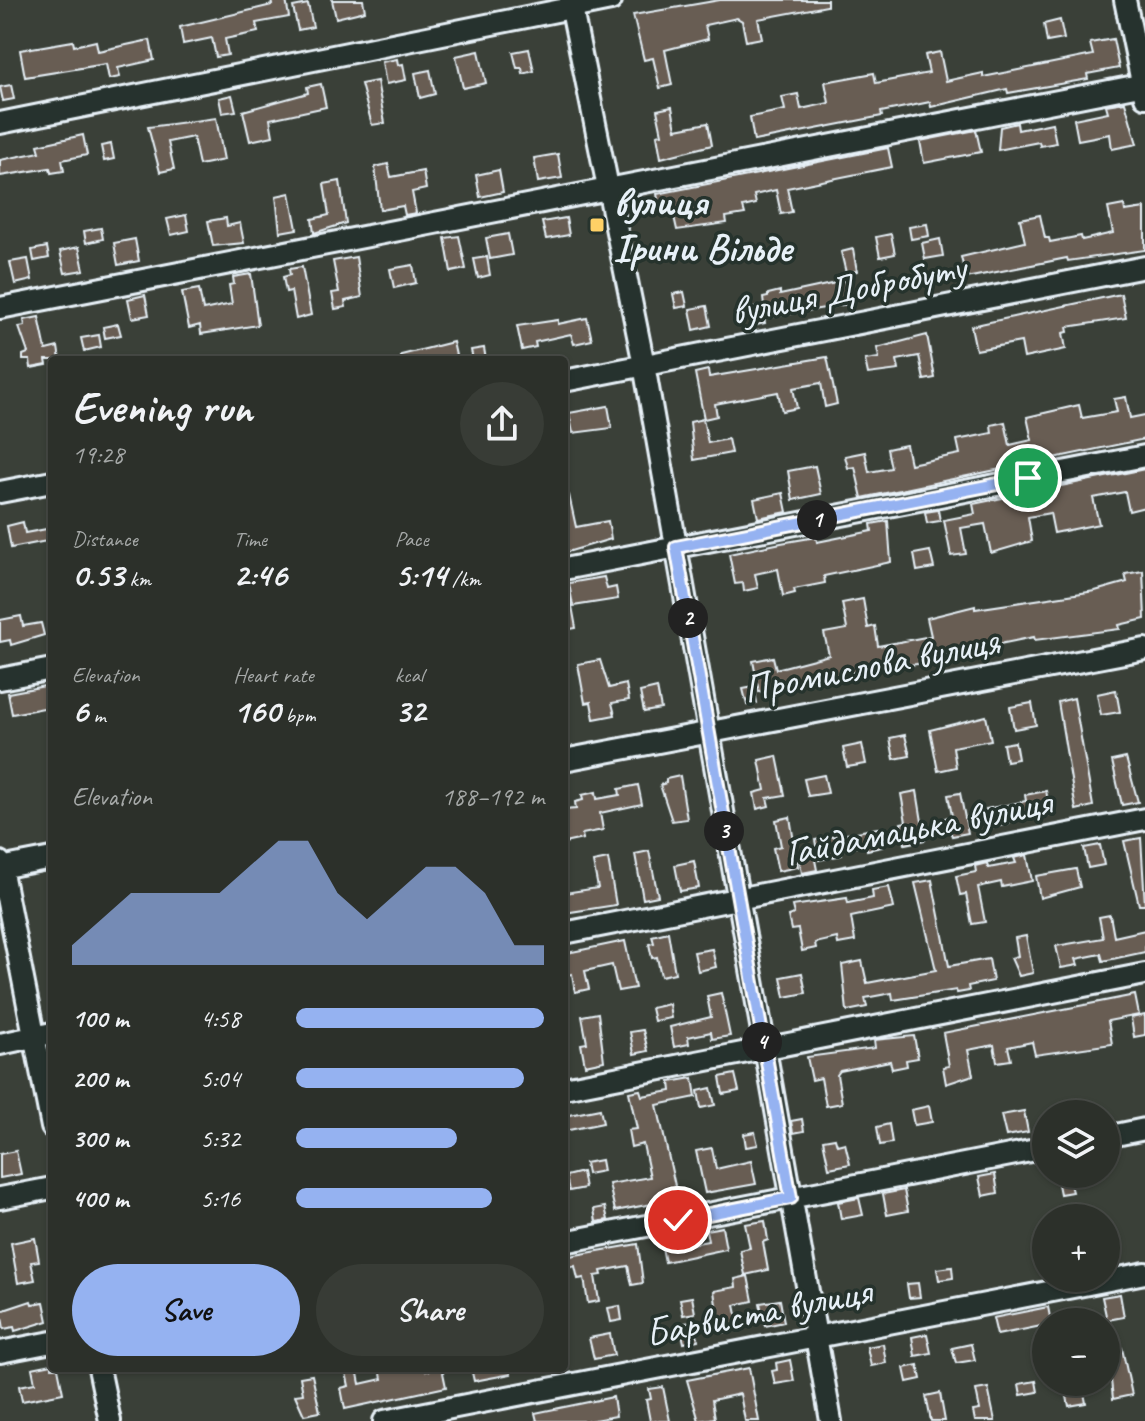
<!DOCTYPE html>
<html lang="en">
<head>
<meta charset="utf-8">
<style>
	body { margin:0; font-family:Caveat,sans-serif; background:#383c36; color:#f1f3f6; height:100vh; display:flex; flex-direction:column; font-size:30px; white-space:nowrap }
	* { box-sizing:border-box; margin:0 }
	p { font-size:26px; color:#a6a9a8 }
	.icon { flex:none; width:44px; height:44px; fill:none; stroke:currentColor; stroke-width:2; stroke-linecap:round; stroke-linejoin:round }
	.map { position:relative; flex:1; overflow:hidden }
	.sheet { position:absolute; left:48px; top:356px; width:520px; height:1016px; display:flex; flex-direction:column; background:#2c302a; border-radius:8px; box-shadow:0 2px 6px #0004,0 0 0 2px #484b47 }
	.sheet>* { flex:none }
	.tools { position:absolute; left:1032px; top:1100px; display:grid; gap:16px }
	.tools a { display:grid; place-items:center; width:88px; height:88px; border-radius:50%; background:#2c302a; box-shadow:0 2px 6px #0004,0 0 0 2px #484b47; font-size:40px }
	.pin { position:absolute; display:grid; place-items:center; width:68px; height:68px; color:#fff; margin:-34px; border:4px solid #fff; border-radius:50%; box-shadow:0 2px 8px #0007 }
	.km { position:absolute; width:40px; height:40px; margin:-20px; border-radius:50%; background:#222; color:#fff; font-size:22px; line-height:40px; text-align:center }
	.round { display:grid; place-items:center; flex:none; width:84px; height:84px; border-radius:42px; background:#383c36 }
	.headline { display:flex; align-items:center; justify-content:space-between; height:136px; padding:0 24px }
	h1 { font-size:44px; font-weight:700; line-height:60px }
	.metrics { display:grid; grid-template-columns:repeat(3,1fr); gap:12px; height:136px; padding:8px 24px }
	.metrics div { display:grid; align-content:center }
	.metrics b { font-size:34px; font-weight:700 }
	.metrics small { font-size:22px; font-weight:400 }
	.metrics p { font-size:22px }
	.chart { height:224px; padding:16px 24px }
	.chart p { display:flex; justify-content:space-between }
	.chart svg { width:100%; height:144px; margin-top:8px; fill:#95b2f1; opacity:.7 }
	.button { display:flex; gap:16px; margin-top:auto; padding:16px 24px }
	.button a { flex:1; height:92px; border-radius:48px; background:#95b2f1; color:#111; font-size:32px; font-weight:700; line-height:92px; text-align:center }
	.button a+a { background:#383c36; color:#f1f3f6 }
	ul { padding:0 24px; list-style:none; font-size:26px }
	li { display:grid; grid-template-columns:128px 96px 1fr; align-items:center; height:60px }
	li i { height:20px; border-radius:10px; background:#95b2f1 }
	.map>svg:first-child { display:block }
</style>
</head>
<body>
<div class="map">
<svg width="1145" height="1421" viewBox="0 0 1145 1421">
	<rect width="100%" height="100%" fill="#3a4038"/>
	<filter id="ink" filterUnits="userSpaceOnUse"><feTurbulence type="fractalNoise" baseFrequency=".0125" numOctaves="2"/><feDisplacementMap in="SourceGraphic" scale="16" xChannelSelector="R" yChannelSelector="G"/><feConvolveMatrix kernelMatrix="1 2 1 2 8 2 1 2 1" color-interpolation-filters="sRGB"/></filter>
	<g filter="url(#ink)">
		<path fill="#685d53" stroke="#e8f1f8" stroke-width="2" d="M271,0H286L289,17L256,23L258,32L225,39L228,55L216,57L212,38L183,44L180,27L272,5Z
			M332,0H363L365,11L336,18Z
			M720,0H827V6L758,19L762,38L746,41L742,21L737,18L705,25L708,39L665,50L672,85L660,88L653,58L644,60L633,15Z
			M308,4L313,27L298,30L293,7Z
			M1060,20L1064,39L1047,42L1044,24Z
			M1113,39L1119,68L1087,74L1088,79L1008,93L1007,89L931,107L930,102L881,112L882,116L754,141L750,117L785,110L782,97L798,94L801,109L829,103L825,82L874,73L876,83L929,73L925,55L940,52L946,81L983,73V77L1093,55L1090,43Z
			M150,40L154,60L118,68L120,77L109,79L106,64L25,77L20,50L73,41L74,46L96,41L98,51Z
			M529,49L534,71L523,74L522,68H517L513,52Z
			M479,51L486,83L463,88L456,56Z
			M397,59L398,65L403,64L406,80L386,84L382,62Z
			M430,70L435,94L420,98L415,73Z
			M377,81L385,123L372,125L361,84Z
			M321,84L326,107L270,119L273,136L250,141L243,111L308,93L307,87Z
			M11,85L14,99L3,101L0,87Z
			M232,95L236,111L222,113L219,98Z
			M1125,102L1137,144L1112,149L1110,134L1078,140L1074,119L1108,112L1106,105Z
			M672,107L676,129L708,123L712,145L661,158L657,135L662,134L657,110Z
			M216,118L224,160L199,165L193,137L168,142L174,169L160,172L148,127Z
			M1017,123L1018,130L1052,123L1056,143L1040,146L1039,142L998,150L1000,127Z
			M976,130L981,152L924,163L920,141Z
			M83,135L87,155L62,160L64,171L51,173L50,168L0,176V160L40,152L38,145Z
			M111,144L114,159L104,161L101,146Z
			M888,148L892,167L787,188L792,212L781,214L776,190L754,195L756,204L743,207L745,214L726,217L727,223L677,230L673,212L661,214L657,194Z
			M558,154L562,178L538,182L534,158Z
			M388,164L391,177L423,171L426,189L412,192L416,213L405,215L403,206L380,210L375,167Z
			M499,170L503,192L480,197L476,175Z
			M340,181L346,223L314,233L312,219L329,215L324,184Z
			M290,193L297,229L280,232L276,196Z
			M1124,205L1125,211L1145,208V250L1068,261L1067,258L966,278L961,257L1025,242L1020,219L1040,215L1045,238H1049L1050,242L1081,236L1082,240L1113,233L1108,208Z
			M186,215L189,231L171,235L167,219Z
			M226,218L227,226L240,223L244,243L213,246L208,221Z
			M566,218L569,235L546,239L542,222Z
			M927,224L929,236L911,239L909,227Z
			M101,228L103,239L86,243L84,231Z
			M508,234L512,255L490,259L486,238Z
			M891,234L895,254L880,257L876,237Z
			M459,236L466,269L451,272L445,238Z
			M135,239L139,261L118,265L114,243Z
			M940,239L943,256L925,259L922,243Z
			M47,247L49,258L34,261L32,250Z
			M79,247L84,270L65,273L60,251Z
			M853,249L857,271L846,273L841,252Z
			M356,257L362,297L345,301L346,307L335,309L332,293L339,292L333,261Z
			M487,257L490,275L478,278L474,259Z
			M28,259L32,280L15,284L10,262Z
			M413,265L416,283L394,288L390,269Z
			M302,267L311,315L296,319L291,291L286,292L283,277L290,275L289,269Z
			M251,274L258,325L201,334L200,325L189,328L182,292L199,289L203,310L232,304L229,285L234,284L233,277Z
			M845,281L849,304L764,318L765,323L752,326L749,309L764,306L763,298L768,297V294L780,291V295Z
			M684,292L687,306L676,308L673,294Z
			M1121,294L1126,318L1067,327L1068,332L1063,333L1066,349L1024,358L1021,342L976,350L971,326Z
			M145,295L149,315L132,318L128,299Z
			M707,306L711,326L694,330L690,309Z
			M39,317L46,350L58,347L60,360H46L47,365L31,368L30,360H23V355L28,353L19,327L25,326L24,320Z
			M587,318L592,340L574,344L571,334L535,342L536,347L522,350L517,326L558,320V324Z
			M118,324L121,335L105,338L103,327Z
			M99,335L101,347L84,351L81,338Z
			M927,335L935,378L924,380L919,356L897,360L899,370L868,374L865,360L879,358L877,348Z
			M453,342L457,360H401V355Z
			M484,348L486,360H473L471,350Z
			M827,357L837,404L825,407L821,383L793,388L797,408L782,411L778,392L715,404L717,416L704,419L695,373L708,370L709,377Z
			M1126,397L1130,418L1145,415V439L862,498L855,467L848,468L845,456L865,452L869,472L891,468L887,449L906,445L910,464L960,454L957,440L992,433L991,425L1005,422L1010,445L1032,440L1027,417L1079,405L1082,418L1117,412L1114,399Z
			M608,406L612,428L573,433L569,413Z
			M703,419L708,443L728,439L731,453L694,460L690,422Z
			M815,466L821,494L793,500L788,471Z
			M1145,469V507L1129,511L1125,492L1093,498L1099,524L1054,533L1050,513L1028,517L1032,541L991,553L985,524L961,528L966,554L951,556L944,520L975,514L973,504Z
			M783,493L787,512L758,518L754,499Z
			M564,495H569L576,527L608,521L611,539L564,553Z
			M938,510L940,521L927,523L925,512Z
			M888,521L891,562L824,576L825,583L794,589L795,593L783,596L778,569L755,574L758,588L744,591L743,583L735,584L729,554L781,543L816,537L817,542L872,531L871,524Z
			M23,522L25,533L52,528V540L11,548L7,526Z
			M930,551L934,568L917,571L914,554Z
			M1143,571L1145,619L1119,625L1120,629L1035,640L1034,637L945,655L917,664L864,670L759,692L753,661L773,657L776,669L829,655L824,633L847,629L842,603L863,599L868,628L875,626L878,646L931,636L927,618L975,606V609L1095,591L1127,582L1125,574Z
			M604,577L607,589L616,587L618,599L573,606L569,583Z
			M570,595L576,628L564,630V596Z
			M21,616L23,626L41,623L44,635L11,645L10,640L0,642V620Z
			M600,660L609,688L626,684L629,700L612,703L615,715L594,719L591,702L585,703L578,664Z
			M45,686L49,707L12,714L8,693Z
			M754,687L757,703L747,705L743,689Z
			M657,688L661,709L644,712L640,692Z
			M1116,690L1120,712L1101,715L1097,694Z
			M1074,698L1093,806L1076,810L1058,702Z
			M1032,703L1036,725L1014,729L1010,707Z
			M986,716L991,740L953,747L956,767L938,771L930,730Z
			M905,735L910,756L894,759L890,738Z
			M1015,742L1018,759L1006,761L1003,744Z
			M862,744L866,764L847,767L843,748Z
			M777,756L785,795L767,798L769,806L757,809L754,793L765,790L759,760Z
			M1126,758L1138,802L1122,805L1112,761Z
			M824,775L828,793L808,796L804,779Z
			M680,776L687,819L672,821L660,785L666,783V779Z
			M638,785L642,804L600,813L603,830L582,834L583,839L564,843V810L576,809L575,802L583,800L582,795L596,792L597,799L620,795L619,789Z
			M917,791L925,840L905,844L901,823L906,822L901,794Z
			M1046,791L1051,814L1035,817L1034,812L1008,817L1009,824L994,827L992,821L989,822L986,809L1026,801L1025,795Z
			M960,793L968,833L952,836L945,818L952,816L948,795Z
			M790,817L798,867L778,871L773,848L781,846L776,820Z
			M878,828L882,847L867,850L866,845L841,850L842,855L819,860L815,840Z
			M1141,838L1145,905H1139L1124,841Z
			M1100,845L1104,865L1088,868L1084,848Z
			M649,851L658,896L643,899L635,854Z
			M814,855L817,870L802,873L799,858Z
			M1027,855L1032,881L1002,887L1001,882L978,887L985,922L972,924L966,894L960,895L956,876L976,872L975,866L987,863L988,868L1016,863L1014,858Z
			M608,859L616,905L564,913V893L598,888L593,862Z
			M694,861L699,888L680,891L675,865Z
			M1076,869L1080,887L1040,898L1036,876Z
			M932,880L949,966L989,959L993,981L968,986L969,991L957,993L956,990L893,1000L892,993L865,998L867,1007L847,1011L842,965L862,961L867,983L936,970L915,883Z
			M889,887L894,908L851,917L855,941L838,944L837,938L815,943L816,948L802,951L798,929L791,930L788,916L794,914L792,906L847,898L848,903L873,898L872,890Z
			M1110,915L1114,937L1145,930V952L1103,961L1101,954L1076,959L1078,965L1061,968L1056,946L1103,938L1099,917Z
			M668,932L675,973L661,976L657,957L652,958L649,944L654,943L652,936Z
			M1026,936L1033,973L1019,976L1011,958L1018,956L1015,938Z
			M625,941L635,988L618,991L612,965L585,971L589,989L575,992L572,974L567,975V953Z
			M712,949L716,967L698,971L694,952Z
			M802,973L806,993L785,997L781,977Z
			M721,993L730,1036L712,1039L711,1032L688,1037L689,1044L674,1047L670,1027L711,1017L707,996Z
			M1135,995L1139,1015L1108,1021L1112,1044L1035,1055L1032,1042L1008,1047L1011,1060L997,1062L994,1045L968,1050L973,1075L946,1084L943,1067L949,1066L943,1033Z
			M669,1004L671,1018L654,1021L651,1008Z
			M598,1013L604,1061L585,1065L581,1044L587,1043L582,1016Z
			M1145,1015V1035L1134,1037L1131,1018Z
			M643,1030L648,1051L634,1054L630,1032Z
			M914,1036L918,1058L906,1060L907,1066L892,1069L890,1061L840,1071L837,1075L842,1103L826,1106L821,1078L812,1080L807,1057L875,1048L874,1040Z
			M735,1074L739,1091L723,1094L720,1077Z
			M693,1078L696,1097L657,1105L678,1199L615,1211L609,1184L650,1177L643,1144L631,1147L628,1130L637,1129L629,1092L640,1090L642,1096L671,1091L670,1082Z
			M711,1088L715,1105L701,1108L698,1091Z
			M929,1106L932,1122L914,1125L911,1110Z
			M600,1109L603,1123L564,1131V1116Z
			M1024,1111L1028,1132L1006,1136L1001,1115Z
			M802,1119L804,1131L793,1133L791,1121Z
			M889,1124L892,1143L880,1145L877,1127Z
			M755,1132L758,1145L746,1147L744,1134Z
			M835,1138L837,1145L845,1143L850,1164L829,1168L823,1140Z
			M712,1148L716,1169L751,1161L756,1184L705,1193L696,1151Z
			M16,1151L21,1174L0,1178V1154Z
			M601,1160L603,1171L587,1174L585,1163Z
			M582,1172L585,1188L569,1191L566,1176Z
			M995,1174L998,1193L983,1196L979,1177Z
			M1056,1174H1067L1072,1192L1060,1194Z
			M904,1190L908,1211L887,1215L883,1194Z
			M859,1198L863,1215L841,1219L838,1202Z
			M605,1207L608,1220L596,1222L594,1209Z
			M765,1221L768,1240L763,1242L768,1270L745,1275L740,1250L750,1248L745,1224Z
			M722,1227L726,1249L665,1262L660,1238L679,1234L681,1246L708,1241L706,1230Z
			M35,1238L39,1261L31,1262L35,1280L18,1283L11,1243Z
			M638,1244L643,1283L632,1285L628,1266L601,1271L602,1275L595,1276L599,1301L588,1303L584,1278L578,1279L575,1266L564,1269V1257Z
			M952,1267L953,1278L939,1280L937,1269Z
			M748,1276L753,1301L735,1305L740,1329L720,1333L714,1291L736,1287L735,1279Z
			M918,1283L920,1297L909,1298L907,1284Z
			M1120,1294L1124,1317L1107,1320L1102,1297Z
			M692,1297L695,1313L683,1315L680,1299Z
			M780,1300L784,1322L765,1326L760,1303Z
			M31,1301L32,1304L44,1302L48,1321L15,1331L14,1327L4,1329L1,1311Z
			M620,1306L622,1320L611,1322L608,1308Z
			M1048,1307L1051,1322L1046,1325L997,1335L993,1318Z
			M695,1321L698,1340L684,1343L680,1324Z
			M610,1334L614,1355L594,1359L589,1338Z
			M927,1334L931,1353L915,1356L912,1337Z
			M883,1344L886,1363L871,1366L867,1347Z
			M971,1344L975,1360L956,1363L952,1348Z
			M1122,1348L1132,1395L1113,1399L1108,1351Z
			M790,1360L794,1381L775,1384L772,1371L777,1370L776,1363Z
			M52,1364V1368H58L63,1393L22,1401L19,1386L35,1383L32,1368Z
			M918,1365L921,1379L907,1382L904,1368Z
			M345,1368H357L360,1384L382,1379L380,1368H425L426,1371L442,1368L446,1387L345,1409L341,1388L349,1386Z
			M471,1368H510L511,1374L474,1381Z
			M749,1368L759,1421H745L740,1394L712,1400L715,1418L699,1421L687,1380Z
			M312,1375L320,1412L304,1415L295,1395L303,1394L300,1377Z
			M1036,1381L1038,1392L1021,1395L1019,1384Z
			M1082,1383L1086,1403L1069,1406L1065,1387Z
			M663,1387L670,1421H650L646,1400L651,1399L649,1389Z
			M988,1388L995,1421H975L973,1411L980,1410L976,1390Z
			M940,1393L945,1421H931L926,1396Z
			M613,1397L616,1416L589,1421H537L535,1413Z"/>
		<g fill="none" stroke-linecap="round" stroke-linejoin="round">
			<g stroke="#e8f1f8" stroke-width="26">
				<path id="minor" d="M570,0L644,365L831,1421
					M1125,0L1145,97
					M0,123L611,0
					M0,308L1145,84
					M564,381L1145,267
					M0,492L52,482
					M564,569L1145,456
					M0,679L52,669
					M564,760L1145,649
					M0,862L52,1127
					M0,868L52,858
					M564,933L1145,819
					M0,1044L52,1033
					M564,1088L1145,974
					M1106,1137L1145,1129
					M0,1198L52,1188
					M564,1242L1046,1148
					M0,1352L52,1342
					M99,1368L110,1421
					M384,1421L1145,1273"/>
			</g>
			<use href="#minor" stroke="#26332d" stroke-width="20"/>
		</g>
	</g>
	<g fill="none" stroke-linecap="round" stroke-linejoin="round" filter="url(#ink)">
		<g stroke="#fff" stroke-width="16">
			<path id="route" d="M678,1220L791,1198L676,547L1028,478"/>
		</g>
		<use href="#route" stroke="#95b2f1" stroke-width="10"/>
	</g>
	<rect fill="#ffd166" stroke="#26332d" stroke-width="3" x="589" y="217" width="16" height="16" rx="4"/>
	<g text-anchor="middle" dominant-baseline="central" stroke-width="7" stroke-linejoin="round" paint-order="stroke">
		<g font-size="40" font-weight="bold" fill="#e8f1f8" stroke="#26332d" text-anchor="start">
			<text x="613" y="202">вулиця<tspan x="613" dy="46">Ірини Вільде</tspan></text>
		</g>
		<g font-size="40" fill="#e8f1f8" stroke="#26332d">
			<text transform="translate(848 289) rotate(-11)">вулиця Добробуту</text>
			<text transform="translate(871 665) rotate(-11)">Промислова вулиця</text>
			<text transform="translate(918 827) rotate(-11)">Гайдамацька вулиця</text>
			<text transform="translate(758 1312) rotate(-11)">Барвиста вулиця</text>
		</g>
	</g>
</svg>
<div class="tools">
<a><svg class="icon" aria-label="layers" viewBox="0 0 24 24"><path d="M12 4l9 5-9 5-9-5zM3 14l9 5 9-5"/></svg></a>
<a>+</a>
<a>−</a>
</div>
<div class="pin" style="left:1028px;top:478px;background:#1e9e55"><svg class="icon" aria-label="arrive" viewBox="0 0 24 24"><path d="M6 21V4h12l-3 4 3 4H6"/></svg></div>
<div class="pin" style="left:678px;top:1220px;background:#d93025"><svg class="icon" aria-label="check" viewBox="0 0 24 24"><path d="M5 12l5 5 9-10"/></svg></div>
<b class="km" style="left:817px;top:520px">1</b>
<b class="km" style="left:688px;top:618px">2</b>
<b class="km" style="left:724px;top:831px">3</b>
<b class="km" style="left:762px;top:1042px">4</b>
<section class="sheet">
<div class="headline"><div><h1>Evening run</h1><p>19:28</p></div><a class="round"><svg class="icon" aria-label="share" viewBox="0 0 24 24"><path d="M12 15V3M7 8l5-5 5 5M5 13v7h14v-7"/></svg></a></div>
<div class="metrics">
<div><p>Distance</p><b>0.53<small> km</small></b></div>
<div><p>Time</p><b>2:46</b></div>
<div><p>Pace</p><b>5:14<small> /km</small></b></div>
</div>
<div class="metrics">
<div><p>Elevation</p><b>6<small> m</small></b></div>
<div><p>Heart rate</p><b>160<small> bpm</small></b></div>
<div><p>kcal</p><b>32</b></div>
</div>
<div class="chart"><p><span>Elevation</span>188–192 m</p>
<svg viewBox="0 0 160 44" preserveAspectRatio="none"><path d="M0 44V38L10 30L20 22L30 22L40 22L50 22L60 14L70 6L80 6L90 22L100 30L110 22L120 14L130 14L140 22L150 38L160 38V44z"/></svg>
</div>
<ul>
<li><b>100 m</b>4:58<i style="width:100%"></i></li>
<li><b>200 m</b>5:04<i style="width:92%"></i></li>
<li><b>300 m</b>5:32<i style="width:65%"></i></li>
<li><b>400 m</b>5:16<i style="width:79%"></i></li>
</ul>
<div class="button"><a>Save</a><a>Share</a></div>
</section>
</div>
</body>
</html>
